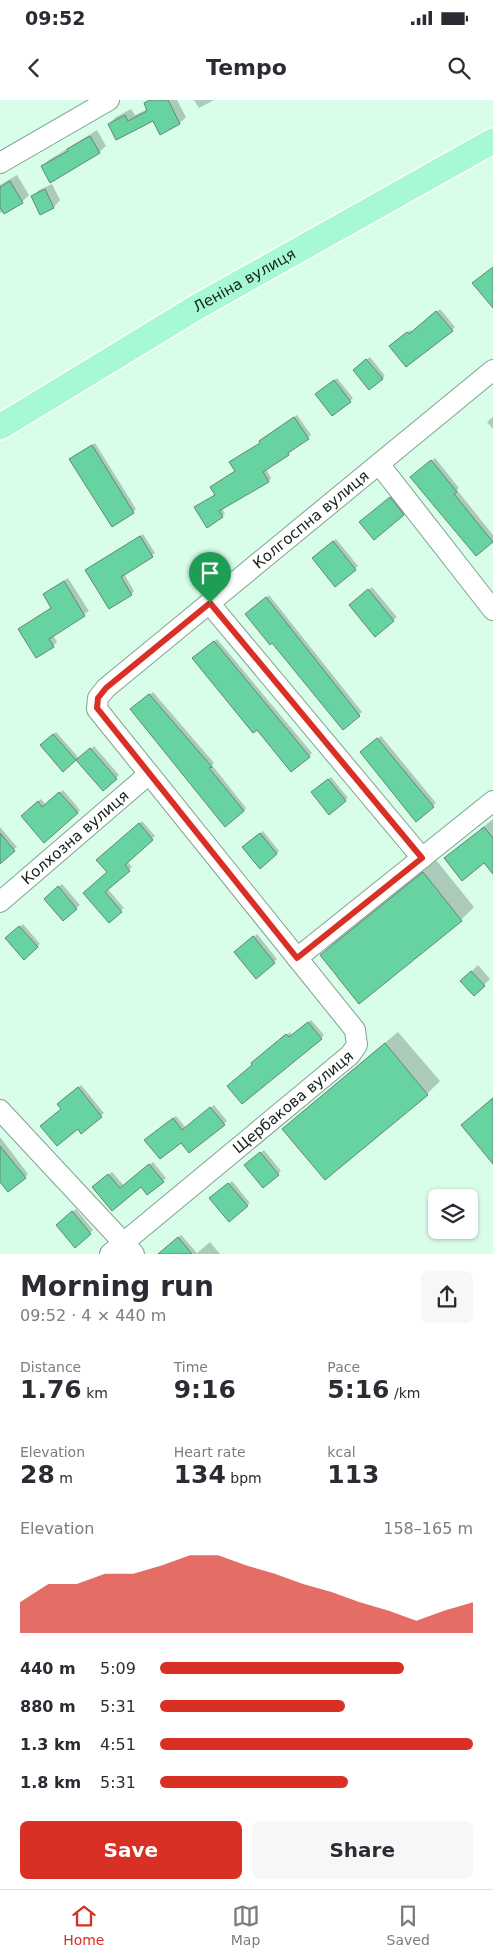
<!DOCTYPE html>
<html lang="en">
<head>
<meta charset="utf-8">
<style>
	body { margin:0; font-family:"DejaVu Sans",sans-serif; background:#f7f7f7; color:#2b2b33; height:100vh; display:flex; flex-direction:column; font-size:19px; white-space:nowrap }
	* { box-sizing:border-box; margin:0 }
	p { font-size:16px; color:#7c7c81 }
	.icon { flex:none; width:28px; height:28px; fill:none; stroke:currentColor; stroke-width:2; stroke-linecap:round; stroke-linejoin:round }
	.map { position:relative; height:1154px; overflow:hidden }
	.drawer { display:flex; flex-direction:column; background:#fff; flex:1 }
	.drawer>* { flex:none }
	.tools { position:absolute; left:428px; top:1089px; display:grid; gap:10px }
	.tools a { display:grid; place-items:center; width:50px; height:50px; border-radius:8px; background:#fff; box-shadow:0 1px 4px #0004; font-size:25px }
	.pin { position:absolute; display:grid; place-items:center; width:42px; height:42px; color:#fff; margin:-51px -21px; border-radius:50% 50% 50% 0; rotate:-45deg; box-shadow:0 0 5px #0007 }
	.pin .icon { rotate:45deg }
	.round { display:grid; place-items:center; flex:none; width:52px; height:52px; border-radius:8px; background:#f7f7f7 }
	.summary { display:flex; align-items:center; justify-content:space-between; height:85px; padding:0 20px }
	h1 { font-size:28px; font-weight:700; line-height:38px }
	.metrics { display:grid; grid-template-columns:repeat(3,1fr); gap:8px; height:85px; padding:5px 20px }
	.metrics div { display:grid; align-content:center }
	.metrics b { font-size:25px; font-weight:700 }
	.metrics small { font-size:14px; font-weight:400 }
	.metrics p { font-size:14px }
	.chart { height:140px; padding:10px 20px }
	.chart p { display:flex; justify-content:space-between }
	.chart svg { width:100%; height:90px; margin-top:5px; fill:#d93025; opacity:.7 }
	.cta { display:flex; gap:10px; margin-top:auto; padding:10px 20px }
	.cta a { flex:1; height:58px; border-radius:8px; background:#d93025; color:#fff; font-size:20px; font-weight:700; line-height:58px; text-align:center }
	.cta a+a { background:#f7f7f7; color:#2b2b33 }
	ul { padding:0 20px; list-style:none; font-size:16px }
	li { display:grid; grid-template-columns:80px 60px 1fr; align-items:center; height:38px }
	li i { height:12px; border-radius:6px; background:#d93025 }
	.status { display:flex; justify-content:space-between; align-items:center; height:35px; padding:0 25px; background:#fff; direction:ltr }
	.status svg { height:14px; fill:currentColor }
	header { display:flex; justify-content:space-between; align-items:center; height:65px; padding:0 20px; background:#fff; font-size:22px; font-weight:700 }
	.tabs { display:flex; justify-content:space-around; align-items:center; height:70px; border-top:1px solid #e1e1e2; background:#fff; font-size:14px; color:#7c7c81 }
	.tabs a { display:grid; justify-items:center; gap:2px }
	.tabs .selected { color:#d93025 }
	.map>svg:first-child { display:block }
</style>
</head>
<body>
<div class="status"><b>09:52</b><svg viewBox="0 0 49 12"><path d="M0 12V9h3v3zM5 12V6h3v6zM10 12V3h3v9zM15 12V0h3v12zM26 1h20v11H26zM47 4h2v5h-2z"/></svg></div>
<header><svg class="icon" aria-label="back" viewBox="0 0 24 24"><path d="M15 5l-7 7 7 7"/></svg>Tempo<svg class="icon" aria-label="search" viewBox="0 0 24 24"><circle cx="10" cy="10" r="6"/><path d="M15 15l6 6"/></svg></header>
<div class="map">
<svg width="493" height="1154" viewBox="0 0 493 1154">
	<rect width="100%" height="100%" fill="#d8fde9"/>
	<path fill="#0003" d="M149,0H177L186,17L180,23L161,33L153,19L109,24L116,17L131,9L135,15L148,9L145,4Z
		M194,0H214L199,8Z
		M97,30L106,46L99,52L42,66L49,60Z
		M17,75L29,95L22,102L0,113V85Z
		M52,84L60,100L54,107L41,113L32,97L39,90Z
		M440,209L455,227L452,230L394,243L410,230L412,232Z
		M370,257L385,276L382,279L357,267Z
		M337,278L353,298L350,301L320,291Z
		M297,315L311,335L290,350L288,354L266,369L271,378L269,381L222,408L225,414L222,416L199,405L216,394L263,338Z
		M493,317V329L487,322Z
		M95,343L136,409L133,412L74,356Z
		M435,358L459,388L457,390L493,435V441L477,455L415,374Z
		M393,395L406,411L403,414L364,419Z
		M143,434L155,453L124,474L134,491L131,494L86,470Z
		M336,439L358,466L335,486L316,456Z
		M68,478L89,511L53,535L57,542L53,546L20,529L52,507L44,494Z
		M372,487L397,517L375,535L354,502Z
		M269,495L362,612L343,628L250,511Z
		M217,539L312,653L309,656L197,555Z
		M153,592L214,663L212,665L246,708L244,711L135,606Z
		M56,632L79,658L94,646L119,675L103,690L76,659L63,670L41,645Z
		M381,636L436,703L416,720L365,649Z
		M331,677L348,698L345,700L315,690Z
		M63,690L80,710L77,713L23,716L41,699L46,705Z
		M493,719V772L484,761L446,758Z
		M142,721L155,736L127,761L132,767L107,788L124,808L109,821L84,793L108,772L101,757Z
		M0,727L17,747L0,762Z
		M263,731L279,751L276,754L247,744Z
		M436,760L474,807L461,820L359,902L321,855L334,842Z
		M62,784L80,805L63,819L48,796Z
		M23,824L40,844L24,858L10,835Z
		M257,834L277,859L274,862L239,849Z
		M478,865L490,879L484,885L462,881Z
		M311,920L324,935L321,938L254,965L255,960L290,932L292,935Z
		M398,932L440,981L427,994L284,1029L297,1016Z
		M81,985L104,1013L81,1032L63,1009L61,1001Z
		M493,997V1062L462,1025Z
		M214,1005L227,1021L190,1051L181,1041L149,1037L176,1016L186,1028Z
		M0,1037L28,1074L25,1077L0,1080Z
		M264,1050L281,1071L278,1074L249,1062Z
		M153,1062L166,1078L163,1081L141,1086L112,1109L97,1084L112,1072L124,1086Z
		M232,1081L250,1103L247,1105L214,1095Z
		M76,1109L93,1130L75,1146L60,1122Z
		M181,1135L197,1153L210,1142L220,1154H164L165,1149Z"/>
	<path fill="#67d3a1" stroke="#658675" d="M150,0H168L180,24L160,35L153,21L116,40L108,24L125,15L128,21L147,11L144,3Z
		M90,36L100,53L50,83L41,66L68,51L67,49Z
		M10,81L23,103L4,114L0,107V87Z
		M45,89L54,108L40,115L31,96Z
		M493,167V208L472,183Z
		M436,211L453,231L406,267L389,246L407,232L409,234Z
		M366,259L383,279L369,290L353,270Z
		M334,280L351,302L332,316L315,294Z
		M294,317L309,339L288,353L289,355L263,372L269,382L219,411L223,417L207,428L194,407L215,395L210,387L235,371L229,362L260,343L259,341Z
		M92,345L134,413L112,427L69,359Z
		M431,360L457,392L454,394L493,442L476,456L410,377Z
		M390,397L404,415L374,440L359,422Z
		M140,436L153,457L121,477L132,495L109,509L85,470Z
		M333,441L356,470L335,487L312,458Z
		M64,481L85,516L49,539L54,547L36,558L18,529L51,508L43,494Z
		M368,489L394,521L375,537L349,505Z
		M266,497L360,616L343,630L272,543L270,545L245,514Z
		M214,541L310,657L291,672L257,630L253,633L192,558Z
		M149,594L212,667L209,668L244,711L225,727L130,609Z
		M53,634L76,660L63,672L40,645Z
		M377,638L434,707L416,722L360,652Z
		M90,648L117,679L103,691L76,660Z
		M328,679L346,701L329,715L311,692Z
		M59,692L78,713L44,743L21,716L38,701L42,707Z
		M139,723L153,740L125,765L130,771L105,792L122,812L109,823L83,793L107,772L96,760Z
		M484,727L493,738V774L484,763L462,781L444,758Z
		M0,733L15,751L0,764Z
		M260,733L277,754L260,769L242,747Z
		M423,772L462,821L359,904L320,855Z
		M58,786L77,809L63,821L44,799Z
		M19,826L38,847L24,860L5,838Z
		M253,836L275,863L256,879L234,852Z
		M471,871L485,886L474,896L460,881Z
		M308,922L322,939L242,1004L227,986L252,965L251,963L286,934L289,937Z
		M385,943L428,995L325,1080L282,1029Z
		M78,987L102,1017L81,1034L78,1029L57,1046L40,1026L61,1009L57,1004Z
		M493,998V1064L461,1025Z
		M210,1007L225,1025L189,1053L181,1043L160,1059L144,1040L173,1018L182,1030Z
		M0,1046L26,1078L8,1092L0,1082Z
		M260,1052L279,1075L263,1088L244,1065Z
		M149,1064L164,1082L147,1095L141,1087L112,1111L92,1087L108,1074L120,1088Z
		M228,1083L248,1106L229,1122L209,1098Z
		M72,1111L91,1134L75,1148L56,1125Z
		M178,1137L192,1154H158Z"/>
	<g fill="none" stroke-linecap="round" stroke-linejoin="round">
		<g stroke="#80a290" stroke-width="22">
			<g id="minor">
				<path d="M0,63L109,0"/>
				<path d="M379,364L493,510"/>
				<path d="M209,503L422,758"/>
				<path id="s1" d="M0,802L149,674"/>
				<path d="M297,858L493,701"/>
				<path d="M0,1010L134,1154"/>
				<path id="s2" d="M110,1154L350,955L357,945L355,930L97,609L98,598L106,588L493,270"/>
			</g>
		</g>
		<g stroke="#fff" stroke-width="28">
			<g id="major">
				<path id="s3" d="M0,327L197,207L493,41"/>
			</g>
		</g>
		<use href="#minor" stroke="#fff" stroke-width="20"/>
		<use href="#major" stroke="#a7f9d4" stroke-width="25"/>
	</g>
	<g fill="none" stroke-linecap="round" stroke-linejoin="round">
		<g stroke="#fff" stroke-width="10">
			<path id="route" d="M210,503L422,758L297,858L97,608L98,598L106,588Z"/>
		</g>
		<use href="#route" stroke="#d93025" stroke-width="6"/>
	</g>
	<g text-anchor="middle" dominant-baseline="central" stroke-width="4" stroke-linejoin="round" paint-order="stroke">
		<g font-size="15" fill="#14211a" stroke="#fff">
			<text stroke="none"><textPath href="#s3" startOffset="285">Леніна вулиця</textPath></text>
			<text stroke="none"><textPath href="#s2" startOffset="1040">Колгоспна вулиця</textPath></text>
			<text stroke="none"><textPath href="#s1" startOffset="99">Колхозна вулиця</textPath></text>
			<text stroke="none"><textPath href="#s2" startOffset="238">Щербакова вулиця</textPath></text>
		</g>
	</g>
</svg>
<div class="tools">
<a><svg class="icon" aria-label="layers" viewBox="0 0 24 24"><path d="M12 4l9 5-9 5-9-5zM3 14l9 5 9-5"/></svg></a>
</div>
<div class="pin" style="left:210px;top:503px;background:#1e9e55"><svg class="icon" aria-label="arrive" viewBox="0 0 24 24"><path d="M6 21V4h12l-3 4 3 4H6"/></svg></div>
</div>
<section class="drawer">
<div class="summary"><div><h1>Morning run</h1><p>09:52 · 4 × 440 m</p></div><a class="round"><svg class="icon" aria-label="share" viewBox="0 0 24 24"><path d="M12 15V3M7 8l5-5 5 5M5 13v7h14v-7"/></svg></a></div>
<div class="metrics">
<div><p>Distance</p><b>1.76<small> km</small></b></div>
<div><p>Time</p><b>9:16</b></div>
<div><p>Pace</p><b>5:16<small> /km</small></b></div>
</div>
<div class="metrics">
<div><p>Elevation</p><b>28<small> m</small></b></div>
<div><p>Heart rate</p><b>134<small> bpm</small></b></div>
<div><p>kcal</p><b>113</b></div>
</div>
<div class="chart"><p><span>Elevation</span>158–165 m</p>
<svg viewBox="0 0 160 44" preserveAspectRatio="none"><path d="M0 44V29L10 20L20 20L30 15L40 15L50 11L60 6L70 6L80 11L90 15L100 20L110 24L120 29L130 33L140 38L150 33L160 29V44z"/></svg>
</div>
<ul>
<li><b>440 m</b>5:09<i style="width:78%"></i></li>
<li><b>880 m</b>5:31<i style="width:59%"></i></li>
<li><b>1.3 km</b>4:51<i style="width:100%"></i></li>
<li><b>1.8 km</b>5:31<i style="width:60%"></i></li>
</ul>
<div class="cta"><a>Save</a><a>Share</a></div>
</section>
<nav class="tabs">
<a class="selected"><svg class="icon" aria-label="home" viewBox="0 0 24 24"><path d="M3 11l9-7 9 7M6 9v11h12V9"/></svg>Home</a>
<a><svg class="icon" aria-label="map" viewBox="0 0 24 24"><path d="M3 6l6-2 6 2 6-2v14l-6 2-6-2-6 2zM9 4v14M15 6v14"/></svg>Map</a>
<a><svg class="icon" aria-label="saved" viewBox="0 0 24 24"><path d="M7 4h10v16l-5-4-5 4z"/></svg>Saved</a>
</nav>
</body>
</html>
